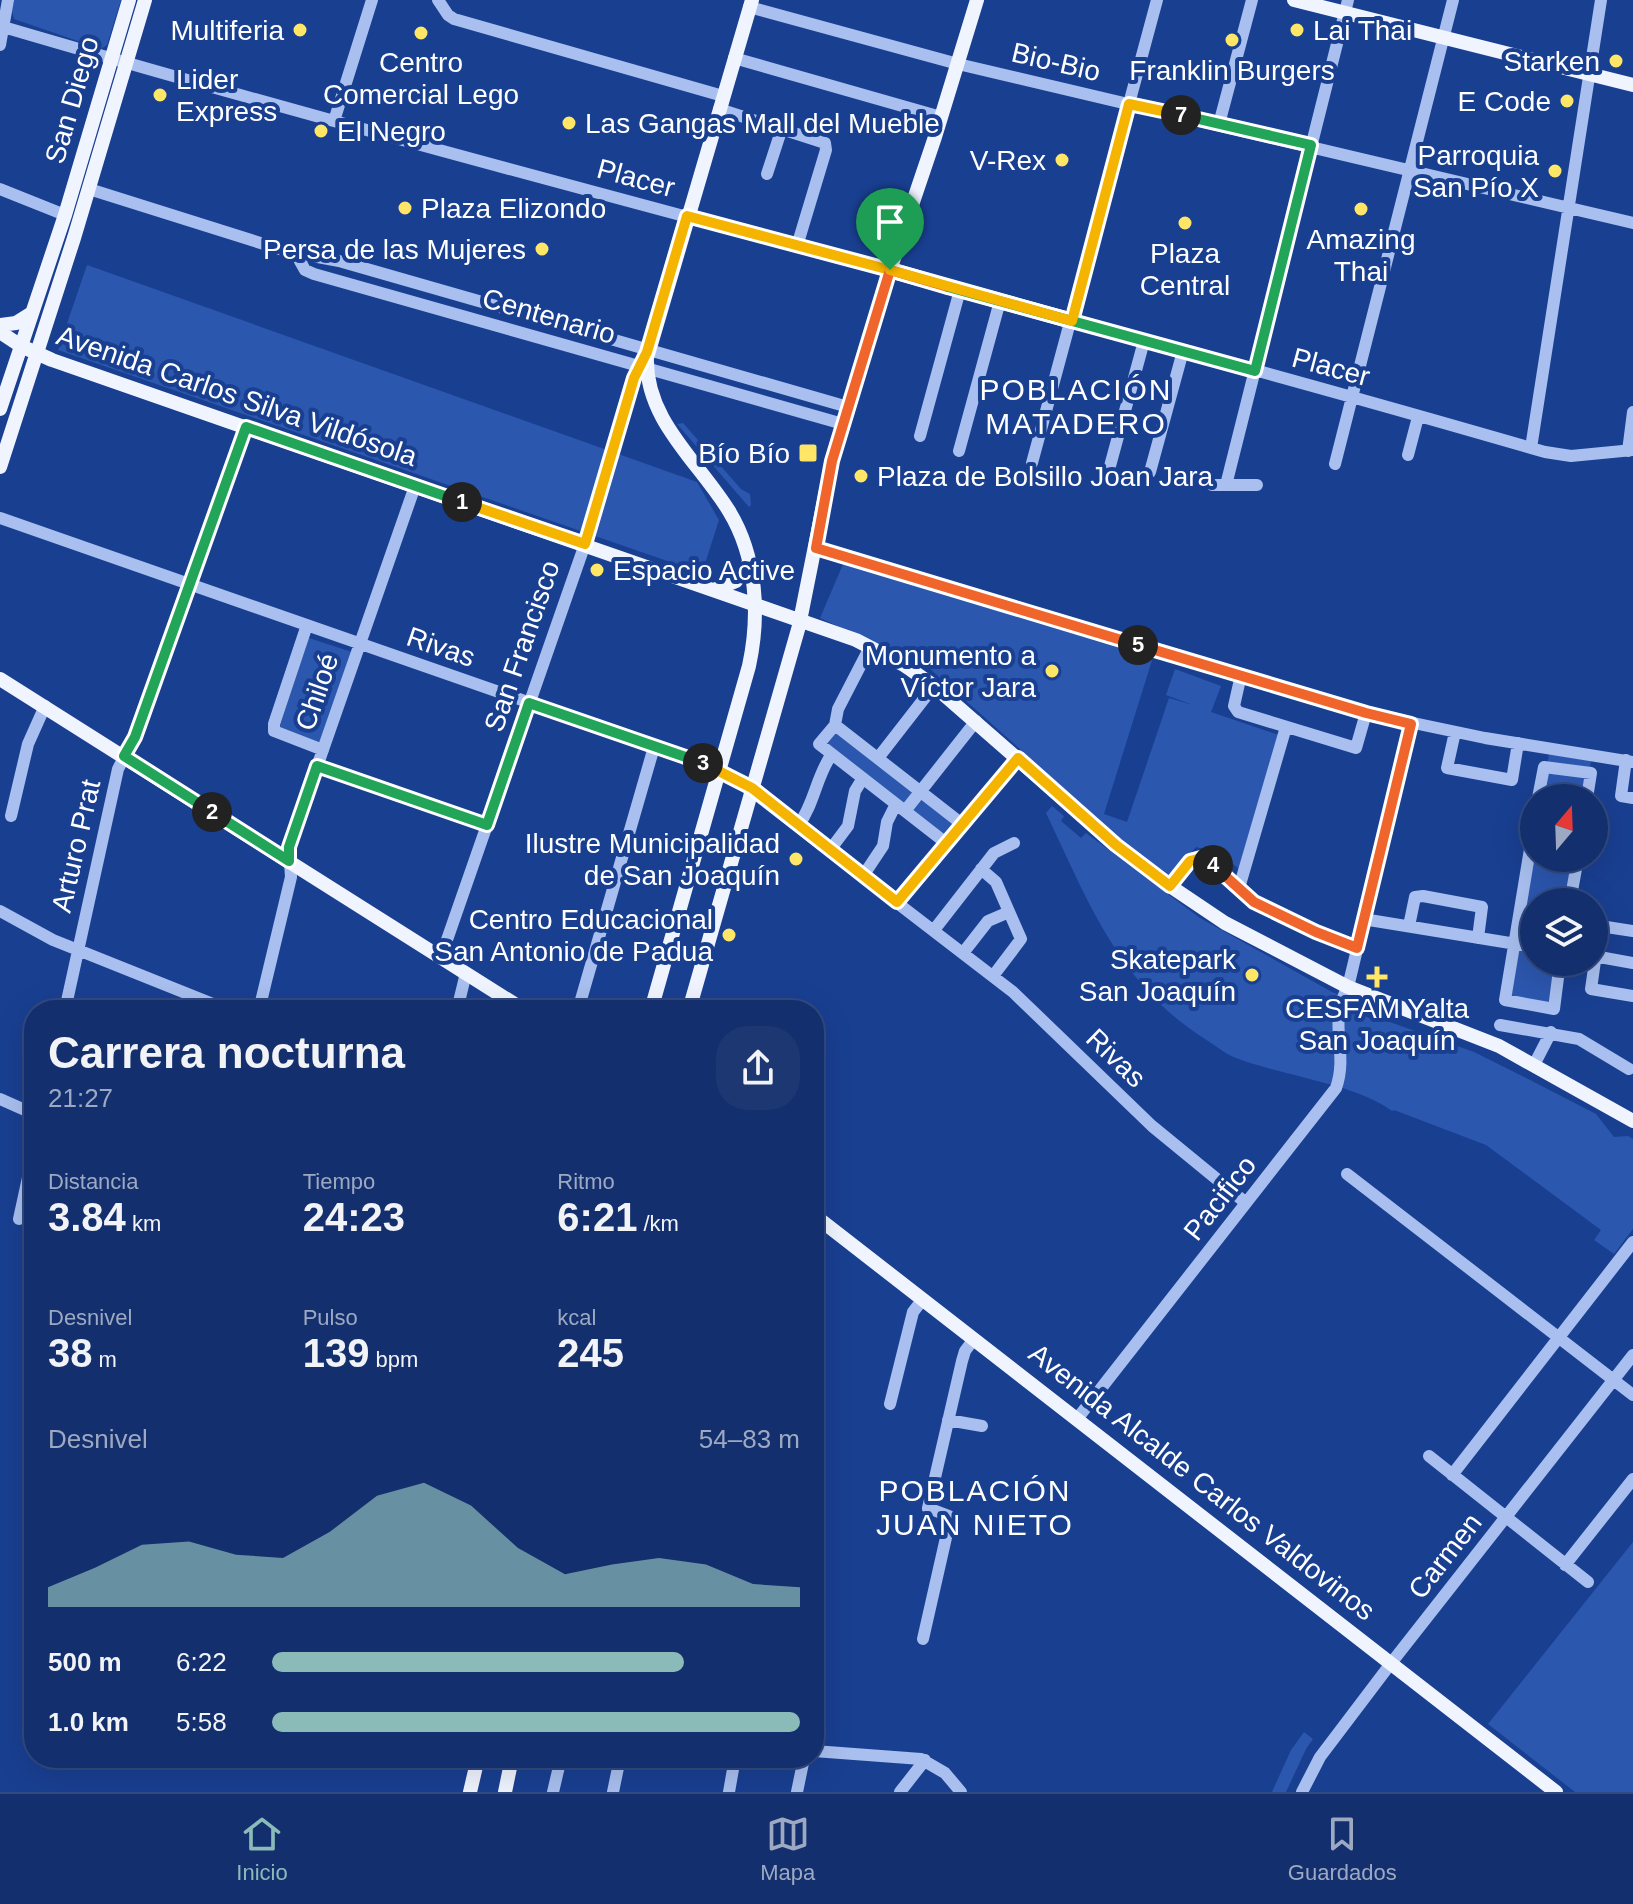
<!DOCTYPE html>
<html lang="es">
<head>
<meta charset="utf-8">
<style>
	body { margin:0; font-family:Helvetica,sans-serif; background:#1c3772; color:#f1f3f6; height:100vh; display:flex; flex-direction:column; font-size:30px; white-space:nowrap }
	* { box-sizing:border-box; margin:0 }
	p { font-size:26px; color:#9da9c2 }
	.icon { flex:none; width:44px; height:44px; fill:none; stroke:currentColor; stroke-width:2; stroke-linecap:round; stroke-linejoin:round }
	.map { position:relative; flex:1; overflow:hidden }
	.side { position:absolute; left:24px; top:1000px; width:800px; height:768px; display:flex; flex-direction:column; background:#132f6d; border-radius:32px; box-shadow:0 8px 32px #0002,0 0 0 2px #324a80 }
	.side>* { flex:none }
	.needle { width:52px; rotate:19deg }
	.tools { position:absolute; left:1520px; top:784px; display:grid; gap:16px }
	.tools a { display:grid; place-items:center; width:88px; height:88px; border-radius:50%; background:#132f6d; box-shadow:0 8px 32px #0002,0 0 0 2px #324a80; font-size:40px }
	.pin { position:absolute; display:grid; place-items:center; width:68px; height:68px; color:#fff; margin:-82px -34px; border-radius:50% 50% 50% 0; rotate:-45deg; box-shadow:0 0 8px #0007 }
	.pin .icon { rotate:45deg }
	.km { position:absolute; width:40px; height:40px; margin:-20px; border-radius:50%; background:#222; color:#fff; font-size:22px; line-height:40px; text-align:center }
	.round { display:grid; place-items:center; flex:none; width:84px; height:84px; border-radius:32px; background:#1c3772 }
	.headline { display:flex; align-items:center; justify-content:space-between; height:136px; padding:0 24px }
	h1 { font-size:44px; font-weight:700; line-height:60px }
	.metrics { display:grid; grid-template-columns:repeat(3,1fr); gap:12px; height:136px; padding:8px 24px }
	.metrics div { display:grid; align-content:center }
	.metrics b { font-size:40px; font-weight:700 }
	.metrics small { font-size:22px; font-weight:400 }
	.metrics p { font-size:22px }
	.chart { height:224px; padding:16px 24px }
	.chart p { display:flex; justify-content:space-between }
	.chart svg { width:100%; height:144px; margin-top:8px; fill:#8bbbb9; opacity:.7 }
	ul { padding:0 24px; list-style:none; font-size:26px }
	li { display:grid; grid-template-columns:128px 96px 1fr; align-items:center; height:60px }
	li i { height:20px; border-radius:10px; background:#8bbbb9 }
	.tabs { display:flex; justify-content:space-around; align-items:center; height:112px; border-top:2px solid #324a80; background:#132f6d; font-size:22px; color:#9da9c2 }
	.tabs a { display:grid; justify-items:center; gap:4px }
	.tabs .on { color:#8bbbb9 }
	.map>svg:first-child { display:block }
</style>
</head>
<body>
<div class="map">
<svg width="1633" height="1792" viewBox="0 0 1633 1792">
	<rect width="100%" height="100%" fill="#193f91"/>
	<path fill="#2c57af" d="M14,0H121L107,45L101,49L14,19L12,11Z
		M87,265L697,482L719,520L702,573L58,350Z
		M683,423L741,489L750,494L751,505L749,507L677,424Z
		M844,562L1153,657L1104,814L1127,822L1169,698L1193,705L1166,695L1175,669L1221,686L1211,712L1279,735L1239,869L1221,854L1196,847L1171,876L1131,848L929,668L820,618Z
		M309,638L352,652L319,744L279,729Z
		M834,727L955,822L942,838L821,744Z
		M1549,754L1591,761L1585,798H1542Z
		M1052,806L1064,816L1061,821L1081,838L1086,833L1200,918L1332,992L1360,1003L1357,1013L1379,1022L1387,1021L1474,1052L1532,1081L1596,1114L1614,1137L1628,1136L1633,1139V1229L1614,1254L1594,1240L1601,1230L1486,1145L1394,1110L1392,1111C1357,1084 1279,1075 1236,1058C1225,1054 1215,1045 1205,1039C1119,985 1088,901 1046,813Z
		M1534,858H1575L1567,902H1534V962H1557L1553,1006L1511,999Z
		M1633,1542V1792H1575L1488,1724Z
		M1304,1732L1313,1739L1306,1749L1286,1792H1272L1291,1750Z"/>
	<g fill="none" stroke-linecap="round" stroke-linejoin="round">
		<path stroke="#a8bfef" stroke-width="12" d="M438,0L448,15L454,19L723,96
			M749,7L958,64L1633,223
			M0,26C513,177 1032,303 1545,452L1571,456L1633,450
			M0,45L8,0
			M734,58L941,117
			M719,109L825,143L826,150L797,246
			M334,121L372,0
			M1219,124L1252,0
			M767,174L782,128
			M0,189L65,215
			M89,189L286,251L339,261L848,407
			M296,254L305,270L314,274L843,424
			M920,436L960,290
			M1531,448L1601,0
			M959,451L1000,301
			M1628,451L1633,412
			M1408,455L1418,417
			M1032,463L1157,0
			M1335,464L1453,0
			M1110,466L1144,341
			M1150,472L1183,351
			M1212,485H1257
			M1226,485L1348,0
			M0,518L711,766L736,779L1013,992L1152,1126L1246,1203
			M816,548L1366,713L1485,738L1633,762
			M307,625L274,724V731L323,750
			M870,647L838,709L835,725L819,744L946,843
			M1241,675L1234,706L1238,712L1356,748L1366,713
			M835,725L962,824
			M1455,732L1447,768L1512,780L1518,743
			M878,758L934,686
			M1626,760L1621,796L1633,798
			M317,766L487,825
			M1538,798L1544,767L1591,773L1587,798
			M905,811L976,721
			M11,816L28,744L45,706
			M1534,825L1505,1000L1554,1009L1560,962
			M798,826C815,803 816,776 832,754
			M830,850L848,826L855,791L863,778
			M981,869L996,882L1021,939L993,976
			M863,876L883,846L887,822L896,804
			M1170,886L1190,861L1201,858L1254,902L1316,932L1357,948
			M1239,888L1286,727
			M897,902L1018,758
			M1570,902L1578,858
			M0,911L53,940L228,1010
			M1363,919L1534,947
			M1409,926L1415,897L1423,896L1482,907L1478,938
			M934,930L994,853L1014,843
			M1633,931L1600,926L1591,989L1633,996
			M963,953L988,921L1009,912
			M1594,956L1633,963
			M441,957L585,544L634,378L647,352
			M65,1010L118,769L135,737L246,427
			M259,1010L291,877L289,847L415,486
			M457,1010L466,973
			M578,1010L654,747
			M1500,1025L1579,1039L1629,1069
			M1534,1065L1551,1032
			M0,1099L34,1114
			M1347,1174L1633,1395
			M19,1219L34,1150
			M814,1238L822,1221
			M890,1404L913,1312L923,1299
			M1077,1419L1336,1088C1349,1051 1327,1023 1348,987L1411,724
			M948,1420L982,1426
			M1429,1456L1588,1582
			M1452,1475L1633,1242
			M1565,1565L1633,1479
			M923,1639L950,1520L949,1516L928,1508L962,1361L965,1351L974,1339
			M814,1751L921,1759L945,1773L961,1792
			M553,1792L561,1758
			M613,1792L620,1758
			M729,1792L735,1758
			M797,1792L804,1758
			M900,1792L925,1760
			M1302,1792L1320,1757L1392,1662L1633,1355"/>
		<path stroke="#f0f4ff" stroke-width="14" d="M1294,0L1633,85
			M0,325L16,323L32,313
			M0,332L21,346L52,360L856,640L904,665L934,686L1116,845L1170,886L1225,923L1348,987L1499,1046L1633,1121
			M0,409L65,215L129,0
			M0,467L74,238L145,0
			M714,590L736,581L748,564
			M0,679L524,1010
			M651,1010L749,666C760,615 757,557 729,511C699,462 645,420 647,358L752,0
			M689,1010L799,626L832,461L890,270L935,137L977,0
			M814,1215L1556,1792
			M470,1792L478,1758
			M505,1792L512,1758"/>
	</g>
	<g fill="none" stroke-linecap="round" stroke-linejoin="round">
		<g stroke="#fff" stroke-width="16">
			<path id="split-1" d="M462,502L585,544L634,378L647,352L687,216L890,270"/>
		</g>
		<g stroke="#fff" stroke-width="16">
			<path id="split-2" d="M212,812L124,756L135,737L246,427L462,502"/>
		</g>
		<g stroke="#fff" stroke-width="16">
			<path id="split-3" d="M212,812L289,861V847L317,766L487,825L529,703L703,763"/>
		</g>
		<g stroke="#fff" stroke-width="16">
			<path id="split-4" d="M703,763L752,788L897,902L1018,758L1116,845L1170,886L1190,861L1201,858L1213,865"/>
		</g>
		<g stroke="#fff" stroke-width="16">
			<path id="split-5" d="M1138,645L1366,713L1411,724L1357,948L1316,932L1254,902L1213,865"/>
		</g>
		<g stroke="#fff" stroke-width="16">
			<path id="split-6" d="M948,287L890,270L832,461L816,548L1138,645"/>
		</g>
		<g stroke="#fff" stroke-width="16">
			<path id="split-7" d="M948,287L1255,371L1311,145L1181,115"/>
		</g>
		<g stroke="#fff" stroke-width="16">
			<path id="split-8" d="M890,270L1072,321L1129,104L1181,115"/>
		</g>
		<use href="#split-1" stroke="#f5b400" stroke-width="10"/>
		<use href="#split-2" stroke="#22a559" stroke-width="10"/>
		<use href="#split-3" stroke="#22a559" stroke-width="10"/>
		<use href="#split-4" stroke="#f5b400" stroke-width="10"/>
		<use href="#split-5" stroke="#f0652b" stroke-width="10"/>
		<use href="#split-6" stroke="#f0652b" stroke-width="10"/>
		<use href="#split-7" stroke="#22a559" stroke-width="10"/>
		<use href="#split-8" stroke="#f5b400" stroke-width="10"/>
	</g>
	<g fill="#ffe666" stroke="#193f91" stroke-width="3">
		<circle cx="300" cy="30" r="8"/>
		<circle cx="1297" cy="30" r="8"/>
		<circle cx="421" cy="33" r="8"/>
		<circle cx="1232" cy="40" r="8"/>
		<circle cx="1616" cy="61" r="8"/>
		<circle cx="160" cy="95" r="8"/>
		<circle cx="1567" cy="101" r="8"/>
		<circle cx="569" cy="123" r="8"/>
		<circle cx="321" cy="131" r="8"/>
		<circle cx="1062" cy="160" r="8"/>
		<circle cx="1555" cy="171" r="8"/>
		<circle cx="405" cy="208" r="8"/>
		<circle cx="1361" cy="209" r="8"/>
		<circle cx="1185" cy="223" r="8"/>
		<circle cx="542" cy="249" r="8"/>
		<rect x="798" y="443" width="20" height="20" rx="4"/>
		<circle cx="861" cy="476" r="8"/>
		<circle cx="597" cy="570" r="8"/>
		<circle cx="1052" cy="671" r="8"/>
		<circle cx="796" cy="859" r="8"/>
		<circle cx="729" cy="935" r="8"/>
		<circle cx="1252" cy="975" r="8"/>
		<path d="M1373 965h8v8h8v8h-8v8h-8v-8h-8v-8h8z"/>
	</g>
	<g text-anchor="middle" dominant-baseline="central" stroke-width="8" stroke-linejoin="round" paint-order="stroke">
		<g font-size="28" fill="#fff" stroke="#193f91" text-anchor="end">
			<text x="284" y="30">Multiferia</text>
			<text x="1313" y="30" text-anchor="start">Lai Thai</text>
			<text x="1600" y="61">Starken</text>
			<text x="421" y="62" text-anchor="middle">Centro<tspan x="421" dy="32">Comercial Lego</tspan></text>
			<text x="1232" y="70" text-anchor="middle">Franklin Burgers</text>
			<text x="176" y="79" text-anchor="start">Lider<tspan x="176" dy="32">Express</tspan></text>
			<text x="1551" y="101">E Code</text>
			<text x="585" y="123" text-anchor="start">Las Gangas Mall del Mueble</text>
			<text x="337" y="131" text-anchor="start">El Negro</text>
			<text x="1539" y="155">Parroquia<tspan x="1539" dy="32">San Pío X</tspan></text>
			<text x="1046" y="160">V-Rex</text>
			<text x="421" y="208" text-anchor="start">Plaza Elizondo</text>
			<text x="1361" y="239" text-anchor="middle">Amazing<tspan x="1361" dy="32">Thai</tspan></text>
			<text x="526" y="249">Persa de las Mujeres</text>
			<text x="1185" y="253" text-anchor="middle">Plaza<tspan x="1185" dy="32">Central</tspan></text>
			<text x="790" y="453">Bío Bío</text>
			<text x="877" y="476" text-anchor="start">Plaza de Bolsillo Joan Jara</text>
			<text x="613" y="570" text-anchor="start">Espacio Active</text>
			<text x="1036" y="655">Monumento a<tspan x="1036" dy="32">Víctor Jara</tspan></text>
			<text x="780" y="843">Ilustre Municipalidad<tspan x="780" dy="32">de San Joaquín</tspan></text>
			<text x="713" y="919">Centro Educacional<tspan x="713" dy="32">San Antonio de Padua</tspan></text>
			<text x="1236" y="959">Skatepark<tspan x="1236" dy="32">San Joaquín</tspan></text>
			<text x="1377" y="1008" text-anchor="middle">CESFAM Yalta<tspan x="1377" dy="32">San Joaquín</tspan></text>
		</g>
		<g font-size="28" fill="#fff" stroke="#193f91">
			<text transform="translate(1056 62) rotate(13)">Bio-Bio</text>
			<text transform="translate(72 100) rotate(-74)">San Diego</text>
			<text transform="translate(636 178) rotate(15)">Placer</text>
			<text transform="translate(549 316) rotate(16)">Centenario</text>
			<text transform="translate(1331 367) rotate(15)">Placer</text>
			<text transform="translate(237 396) rotate(19)">Avenida Carlos Silva Vildósola</text>
			<text transform="translate(522 646) rotate(-71)">San Francisco</text>
			<text transform="translate(441 647) rotate(19)">Rivas</text>
			<text transform="translate(317 692) rotate(-71)">Chiloé</text>
			<text transform="translate(76 846) rotate(-77)">Arturo Prat</text>
			<text transform="translate(1116 1058) rotate(44)">Rivas</text>
			<text transform="translate(1220 1198) rotate(-52)">Pacifico</text>
			<text transform="translate(1202 1482) rotate(38)">Avenida Alcalde Carlos Valdovinos</text>
			<text transform="translate(1445 1556) rotate(-52)">Carmen</text>
		</g>
		<g font-size="30" letter-spacing="2" fill="#fff" stroke="#193f91">
			<text x="1076" y="389">POBLACIÓN<tspan x="1076" dy="34">MATADERO</tspan></text>
			<text x="975" y="1490">POBLACIÓN<tspan x="975" dy="34">JUAN NIETO</tspan></text>
		</g>
	</g>
</svg>
<div class="tools">
<a><svg class="needle" viewBox="-14 -14 28 28"><path d="M0-13l5 13h-10z" fill="#e53935"/><path d="M0 13l5-13h-10z" fill="#9da9c2"/></svg></a>
<a><svg class="icon" aria-label="layers" viewBox="0 0 24 24"><path d="M12 4l9 5-9 5-9-5zM3 14l9 5 9-5"/></svg></a>
</div>
<div class="pin" style="left:890px;top:270px;background:#1e9e55"><svg class="icon" aria-label="arrive" viewBox="0 0 24 24"><path d="M6 21V4h12l-3 4 3 4H6"/></svg></div>
<b class="km" style="left:462px;top:502px">1</b>
<b class="km" style="left:212px;top:812px">2</b>
<b class="km" style="left:703px;top:763px">3</b>
<b class="km" style="left:1213px;top:865px">4</b>
<b class="km" style="left:1138px;top:645px">5</b>
<b class="km" style="left:1181px;top:115px">7</b>
<section class="side">
<div class="headline"><div><h1>Carrera nocturna</h1><p>21:27</p></div><a class="round"><svg class="icon" aria-label="share" viewBox="0 0 24 24"><path d="M12 15V3M7 8l5-5 5 5M5 13v7h14v-7"/></svg></a></div>
<div class="metrics">
<div><p>Distancia</p><b>3.84<small> km</small></b></div>
<div><p>Tiempo</p><b>24:23</b></div>
<div><p>Ritmo</p><b>6:21<small> /km</small></b></div>
</div>
<div class="metrics">
<div><p>Desnivel</p><b>38<small> m</small></b></div>
<div><p>Pulso</p><b>139<small> bpm</small></b></div>
<div><p>kcal</p><b>245</b></div>
</div>
<div class="chart"><p><span>Desnivel</span>54–83 m</p>
<svg viewBox="0 0 160 44" preserveAspectRatio="none"><path d="M0 44V38L10 32L20 25L30 24L40 28L50 29L60 21L70 10L80 6L90 13L100 26L110 34L120 31L130 29L140 31L150 37L160 38V44z"/></svg>
</div>
<ul>
<li><b>500 m</b>6:22<i style="width:78%"></i></li>
<li><b>1.0 km</b>5:58<i style="width:100%"></i></li>
</ul>
</section>
</div>
<nav class="tabs">
<a class="on"><svg class="icon" aria-label="home" viewBox="0 0 24 24"><path d="M3 11l9-7 9 7M6 9v11h12V9"/></svg>Inicio</a>
<a><svg class="icon" aria-label="map" viewBox="0 0 24 24"><path d="M3 6l6-2 6 2 6-2v14l-6 2-6-2-6 2zM9 4v14M15 6v14"/></svg>Mapa</a>
<a><svg class="icon" aria-label="saved" viewBox="0 0 24 24"><path d="M7 4h10v16l-5-4-5 4z"/></svg>Guardados</a>
</nav>
</body>
</html>
